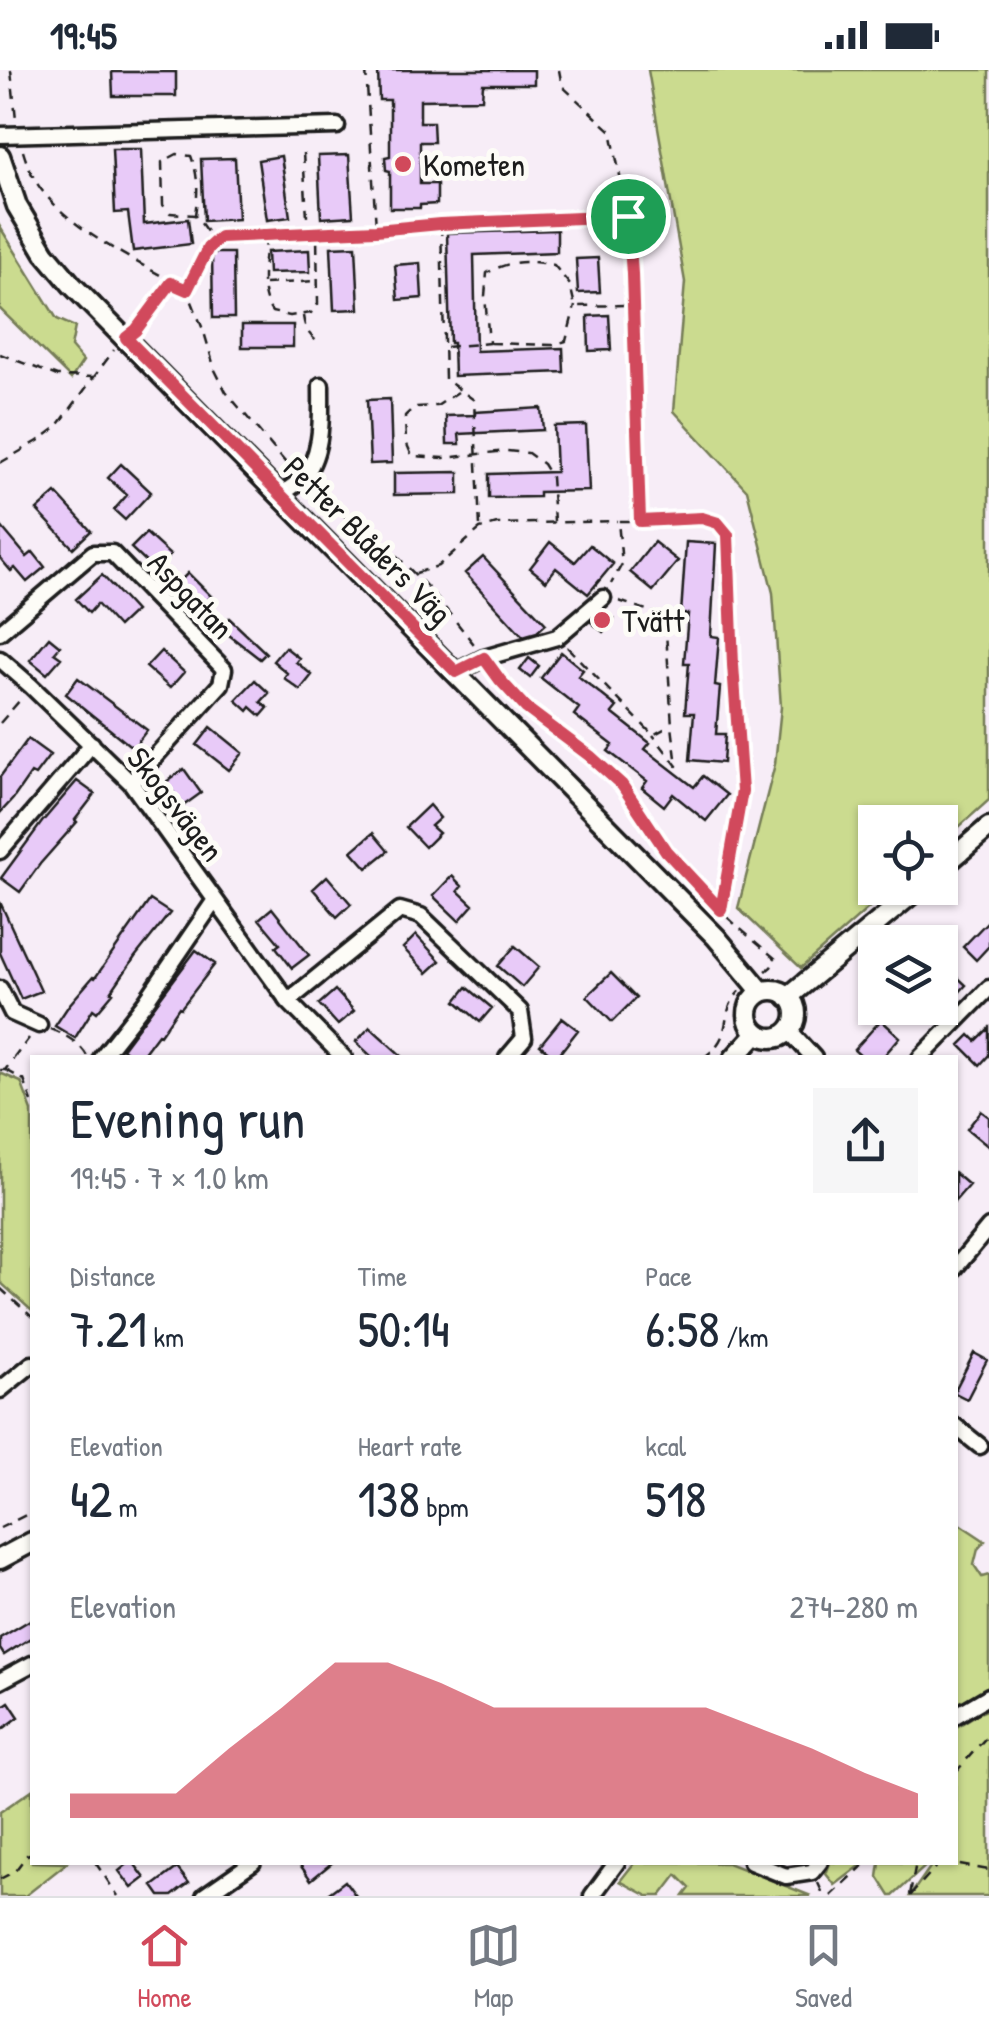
<!DOCTYPE html>
<html lang="en">
<head>
<meta charset="utf-8">
<style>
	body { margin:0; font-family:"Patrick Hand",sans-serif; background:#f6f6f7; color:#1f2937; height:100vh; display:flex; flex-direction:column; font-size:38px; white-space:nowrap }
	* { box-sizing:border-box; margin:0 }
	p { font-size:32px; color:#747a83 }
	.icon { flex:none; width:55px; height:55px; fill:none; stroke:currentColor; stroke-width:2; stroke-linecap:round; stroke-linejoin:round }
	.map { position:relative; flex:1; overflow:hidden }
	.sheet { position:absolute; left:30px; top:985px; width:928px; height:810px; display:flex; flex-direction:column; background:#fff; border-radius:0px; box-shadow:0 2px 8px #0004 }
	.sheet>* { flex:none }
	.fabs { position:absolute; left:858px; top:735px; display:grid; gap:20px }
	.fabs a { display:grid; place-items:center; width:100px; height:100px; border-radius:0px; background:#fff; box-shadow:0 2px 8px #0004; font-size:50px }
	.pin { position:absolute; display:grid; place-items:center; width:85px; height:85px; color:#fff; margin:-42px; border:5px solid #fff; border-radius:50%; box-shadow:0 2px 10px #0007 }
	.round { display:grid; place-items:center; flex:none; width:105px; height:105px; border-radius:0px; background:#f6f6f7 }
	.headline { display:flex; align-items:center; justify-content:space-between; height:170px; padding:0 40px }
	h1 { font-size:55px; font-weight:600; line-height:75px }
	.metrics { display:grid; grid-template-columns:repeat(3,1fr); gap:15px; height:170px; padding:10px 40px }
	.metrics div { display:grid; align-content:center }
	.metrics b { font-size:50px; font-weight:600 }
	.metrics small { font-size:28px; font-weight:400 }
	.metrics p { font-size:28px }
	.chart { height:280px; padding:20px 40px }
	.chart p { display:flex; justify-content:space-between }
	.chart svg { width:100%; height:180px; margin-top:10px; fill:#d1495b; opacity:.7 }
	.status { display:flex; justify-content:space-between; align-items:center; height:70px; padding:0 50px; background:#fff; direction:ltr }
	.status svg { height:28px; fill:currentColor }
	.tabs { display:flex; justify-content:space-around; align-items:center; height:140px; border-top:2px solid #e0e1e3; background:#fff; font-size:28px; color:#747a83 }
	.tabs a { display:grid; justify-items:center; gap:5px }
	.tabs .on { color:#d1495b }
	.map>svg:first-child { display:block }
</style>
</head>
<body>
<div class="status"><b>19:45</b><svg viewBox="0 0 49 12"><path d="M0 12V9h3v3zM5 12V6h3v6zM10 12V3h3v9zM15 12V0h3v12zM26 1h20v11H26zM47 4h2v5h-2z"/></svg></div>
<div class="map">
<svg width="989" height="1826" viewBox="0 0 989 1826">
	<rect width="100%" height="100%" fill="#f7edf7"/>
	<filter id="ink" filterUnits="userSpaceOnUse"><feTurbulence type="fractalNoise" baseFrequency=".01" numOctaves="2"/><feDisplacementMap in="SourceGraphic" scale="20" xChannelSelector="R" yChannelSelector="G"/><feConvolveMatrix kernelMatrix="1 2 1 2 8 2 1 2 1" color-interpolation-filters="sRGB"/></filter>
	<g filter="url(#ink)">
		<path fill="#cbdb8f" stroke="#747c56" stroke-width="2.5" d="M648,0H989V730L940,774V752H875V818H891L801,898L738,838L775,694L781,637L773,523L747,420L674,341L685,212Z
			M0,157L57,249L75,257L71,277L83,291L71,309L0,239Z
			M0,1003L21,1012L32,1041V1241L0,1212Z
			M955,1451L985,1471L978,1479L974,1495L982,1507L989,1505V1624L955,1639Z
			M989,1639V1826H910L933,1793L955,1792V1658L979,1643Z
			M32,1720V1792L67,1793L25,1826H0V1742Z
			M635,1792L728,1793L811,1826H684L690,1818L677,1805L661,1826H648L620,1811Z
			M830,1793V1792L864,1793L835,1815L826,1804Z
			M880,1793V1792L929,1793L893,1826H890L878,1807Z"/>
		<path fill="#e8caf8" stroke="#1c1c1c" stroke-width="2.5" d="M378,0H534V14H483L482,29L420,30V52H433L434,72H420V114H437V134L420,135V138H390V101L386,100L385,87L390,86V30H379Z
			M112,2H176V26H113Z
			M112,79H141L144,154L188,149L191,174L133,181L128,142L115,143Z
			M349,85L353,146L321,148L318,86Z
			M281,86L290,147L267,150L258,90Z
			M235,88L238,149L204,151L201,89Z
			M557,160V182L474,185L476,281L563,278L564,302L454,306L453,273H450L447,163Z
			M356,176L359,239L334,240L331,177Z
			M309,180L310,202L268,203L267,182Z
			M212,183H233L234,248H213Z
			M598,188L600,222L578,223L576,189Z
			M420,193L422,228L398,230L395,195Z
			M609,245L611,280L589,281L588,246Z
			M242,255H293V277H242Z
			M390,329L392,393L370,394L367,330Z
			M541,338L543,360L459,364L460,374H447L446,346L475,345V342Z
			M586,355L589,421L539,422V427L489,428V404L556,402L554,356Z
			M121,394L151,422L125,450L114,440L127,425L108,408Z
			M459,402V424L394,425V403Z
			M56,423L91,461L73,478L37,440Z
			M0,455L27,487L33,482L45,497L27,512L15,498L11,501L0,488Z
			M146,463L170,485L155,501L131,478Z
			M550,472L575,492L590,475L613,494L588,524L556,498L546,511L530,498Z
			M654,472L678,491L653,521L630,502Z
			M686,472L716,474L711,566L719,567L715,616L720,617L716,664H725L723,693L690,690L694,643H685L689,593H684L688,544H681Z
			M483,487L546,554L537,562L523,566L465,503Z
			M188,503L211,526L196,542L172,519Z
			M102,505L135,541L118,557L97,534L89,543L76,529Z
			M604,541L614,549L603,562L591,552Z
			M229,548L266,583L260,589L220,558Z
			M49,567L60,576L54,583L61,588L47,604L30,590Z
			M285,577L299,588L296,592L312,605L300,620L284,608L287,603L273,591Z
			M161,581L184,602L170,618L146,597Z
			M561,582L583,600L578,606L617,637L612,643L650,673L645,679L694,717L703,706L727,725L706,751L673,724L664,736L642,718L647,711L608,681L613,675L574,645L579,638L541,608Z
			M529,588L539,596L530,608L520,600Z
			M78,608L147,660L133,678L66,624Z
			M255,610L269,623L261,632L268,638L261,646L251,637L248,641L236,630Z
			M211,657L243,683L229,700L197,675Z
			M28,669L50,685L35,705L31,703L13,729L0,743V707Z
			M184,699L201,723L183,736L166,712Z
			M77,711L95,724L75,750L77,752L40,794L20,822L1,808L42,752Z
			M429,735L440,748L431,756L439,763L425,777L406,757Z
			M373,763L388,781L367,798L352,781Z
			M327,806L351,834L337,847L313,819Z
			M452,806L462,816L458,821L473,835L459,851L433,826Z
			M150,830L170,843L135,887L111,922L113,923L97,942L93,939L75,968L55,956L69,935L93,907L95,908Z
			M0,832L41,921L21,929L0,883Z
			M272,838L309,885L292,898L276,877L280,874L259,849Z
			M989,850V876L976,890L963,877Z
			M416,865L440,891L427,903L403,878Z
			M515,876L539,897L522,917L498,896Z
			M196,880L215,894L181,938L179,937L160,965L158,964L140,988H134L122,979Z
			M940,891L966,915L953,929L940,916Z
			M611,903L636,928L612,952L587,926Z
			M467,917L492,938L480,952L456,931Z
			M335,920L354,941L338,955L319,934Z
			M562,948L578,960L556,988L540,975Z
			M881,950L900,967L882,988H863L854,980Z
			M370,957L404,988H373L356,972Z
			M989,958V985L980,995L960,975L970,965L976,971Z
			M981,1041L989,1047V1077L967,1059Z
			M955,1103L969,1115L955,1131Z
			M974,1283L987,1290L967,1329L955,1323V1320Z
			M32,1549V1567L4,1585L0,1579V1568Z
			M9,1632L19,1647L0,1661V1638Z
			M130,1792H133L145,1808L132,1818L119,1801Z
			M298,1792H333L311,1810Z
			M177,1798L189,1813L172,1826H160L153,1816Z
			M345,1811L356,1826H325Z"/>
		<g fill="none" stroke-linecap="round" stroke-linejoin="round">
			<g stroke="#1c1c1c" stroke-width="21">
				<path id="minor" d="M0,65L337,56
					M281,425C287,420 295,415 301,410C324,385 321,346 321,315
					M0,562L93,483H112L224,599L221,614L131,713
					M0,589L31,616L131,713L288,931L344,988
					M456,602L484,588L557,567L603,528
					M0,781L92,674
					M0,919L12,943L39,955
					M288,931L400,840L421,846L520,941L524,968L507,988
					M789,961L814,988
					M101,988L146,931L215,830
					M920,988L989,918
					M955,1198L989,1157
					M0,1320L32,1294
					M955,1356L980,1376
					M0,1611L32,1594
					M955,1646L989,1626
					M751,1792L786,1806L812,1802L820,1792
					M204,1826L253,1792
					M592,1826L617,1792"/>
			</g>
			<g stroke="#1c1c1c" stroke-width="25">
				<path id="tertiary" d="M0,86L17,136L45,183L72,215L716,867L762,922
					M940,799L989,757
					M748 944a24 24 0 1 1 48 0a24 24 0 1 1-48 0Z
					M788,927L919,818
					M734,988L757,963
					M0,1489L32,1472"/>
			</g>
			<path stroke="#1c1c1c" stroke-width="2.5" stroke-dasharray="10 8" stroke-linecap="butt" d="M11,0L16,49
				M366,0L376,158
				M559,0L562,16L611,61L628,146L632,204L640,451H618L622,494L611,514
				M23,81C27,95 34,111 44,123C75,160 119,182 160,205C169,210 177,215 187,219L204,262L215,300L226,322L291,399
				M303,83L308,162
				M195,145C198,123 199,107 191,86L177,84L162,92L163,135L170,143L195,145L213,170
				M441,155L445,309L474,330L480,457
				M266,167C265,190 257,222 272,242L290,246L311,243L318,234L317,163
				M265,214L317,211
				M188,217L208,178L220,167L376,160L441,154L627,146
				M303,246C305,260 309,265 320,274
				M138,257L169,216
				M490,273L553,275L566,271L575,236
				M446,277L489,273L485,226L487,203C510,190 529,190 554,195L570,215L575,236L632,235
				M0,284L57,306L94,307
				M458,322L437,336L414,337L405,346L406,372L412,386L444,388L506,381L528,383L543,394L551,407L554,451
				M0,393L38,371L57,357L114,280
				M310,420L397,486L433,523L477,578
				M640,451L701,448L718,453L729,465L733,595L742,721L721,840
				M416,503L438,496L480,459L497,454L617,451
				M619,531L665,546L672,656L677,696L653,665
				M567,577L653,665L670,656
				M493,601C526,647 579,672 618,713C638,732 650,759 667,782C697,822 737,857 776,889L771,897L766,901
				M0,653L21,629
				M50,959C64,964 80,973 87,986
				M704,988C709,983 714,980 717,975C731,956 721,940 740,921
				M0,1000H5L29,968
				M6,1000L24,1010L32,1032
				M0,1218L32,1247
				M0,1458L32,1442
				M955,1703L989,1664
				M95,1792L118,1826
				M942,1792L989,1800
				M0,1809L15,1801L27,1785L32,1783
				M818,1813L824,1826
				M910,1825L916,1792
				M831,1826L867,1792
				M910,1826L940,1792"/>
			<use href="#minor" stroke="#fdfcf7" stroke-width="14"/>
			<use href="#tertiary" stroke="#fdfcf7" stroke-width="18"/>
		</g>
	</g>
	<g fill="none" stroke-linecap="round" stroke-linejoin="round" filter="url(#ink)">
		<g stroke="#fff" stroke-width="20">
			<path id="route" d="M628,146L632,204L640,451L702,448L718,453L728,465L733,595L742,721L721,840L666,781L622,715L590,686L526,638L500,610L484,588L456,602L126,268L136,260L171,213L187,220L208,178L220,167L376,160L440,154Z"/>
		</g>
		<use href="#route" stroke="#d1495b" stroke-width="12"/>
	</g>
	<g fill="#d1495b" stroke="#fdfcf7" stroke-width="4">
		<circle cx="403" cy="94" r="10"/>
		<circle cx="602" cy="550" r="10"/>
	</g>
	<g text-anchor="middle" dominant-baseline="central" stroke-width="10" stroke-linejoin="round" paint-order="stroke">
		<g font-size="32" fill="#1c1c1c" stroke="#fdfcf7" text-anchor="start">
			<text x="423" y="94">Kometen</text>
			<text x="622" y="550">Tvätt</text>
		</g>
		<g font-size="32" fill="#1c1c1c" stroke="#fdfcf7">
			<text transform="translate(368 470) rotate(45)">Petter Blåders Väg</text>
			<text transform="translate(191 525) rotate(46)">Aspgatan</text>
			<text transform="translate(176 734) rotate(52)">Skogsvägen</text>
		</g>
	</g>
</svg>
<div class="fabs">
<a><svg class="icon" aria-label="locate" viewBox="0 0 24 24"><circle cx="12" cy="12" r="6"/><path d="M12 2v4M12 18v4M2 12h4M18 12h4"/></svg></a>
<a><svg class="icon" aria-label="layers" viewBox="0 0 24 24"><path d="M12 4l9 5-9 5-9-5zM3 14l9 5 9-5"/></svg></a>
</div>
<div class="pin" style="left:628px;top:146px;background:#1e9e55"><svg class="icon" aria-label="arrive" viewBox="0 0 24 24"><path d="M6 21V4h12l-3 4 3 4H6"/></svg></div>
<section class="sheet">
<div class="headline"><div><h1>Evening run</h1><p>19:45 · 7 × 1.0 km</p></div><a class="round"><svg class="icon" aria-label="share" viewBox="0 0 24 24"><path d="M12 15V3M7 8l5-5 5 5M5 13v7h14v-7"/></svg></a></div>
<div class="metrics">
<div><p>Distance</p><b>7.21<small> km</small></b></div>
<div><p>Time</p><b>50:14</b></div>
<div><p>Pace</p><b>6:58<small> /km</small></b></div>
</div>
<div class="metrics">
<div><p>Elevation</p><b>42<small> m</small></b></div>
<div><p>Heart rate</p><b>138<small> bpm</small></b></div>
<div><p>kcal</p><b>518</b></div>
</div>
<div class="chart"><p><span>Elevation</span>274–280 m</p>
<svg viewBox="0 0 160 44" preserveAspectRatio="none"><path d="M0 44V38L10 38L20 38L30 27L40 17L50 6L60 6L70 11L80 17L90 17L100 17L110 17L120 17L130 22L140 27L150 33L160 38V44z"/></svg>
</div>
</section>
</div>
<nav class="tabs">
<a class="on"><svg class="icon" aria-label="home" viewBox="0 0 24 24"><path d="M3 11l9-7 9 7M6 9v11h12V9"/></svg>Home</a>
<a><svg class="icon" aria-label="map" viewBox="0 0 24 24"><path d="M3 6l6-2 6 2 6-2v14l-6 2-6-2-6 2zM9 4v14M15 6v14"/></svg>Map</a>
<a><svg class="icon" aria-label="saved" viewBox="0 0 24 24"><path d="M7 4h10v16l-5-4-5 4z"/></svg>Saved</a>
</nav>
</body>
</html>
